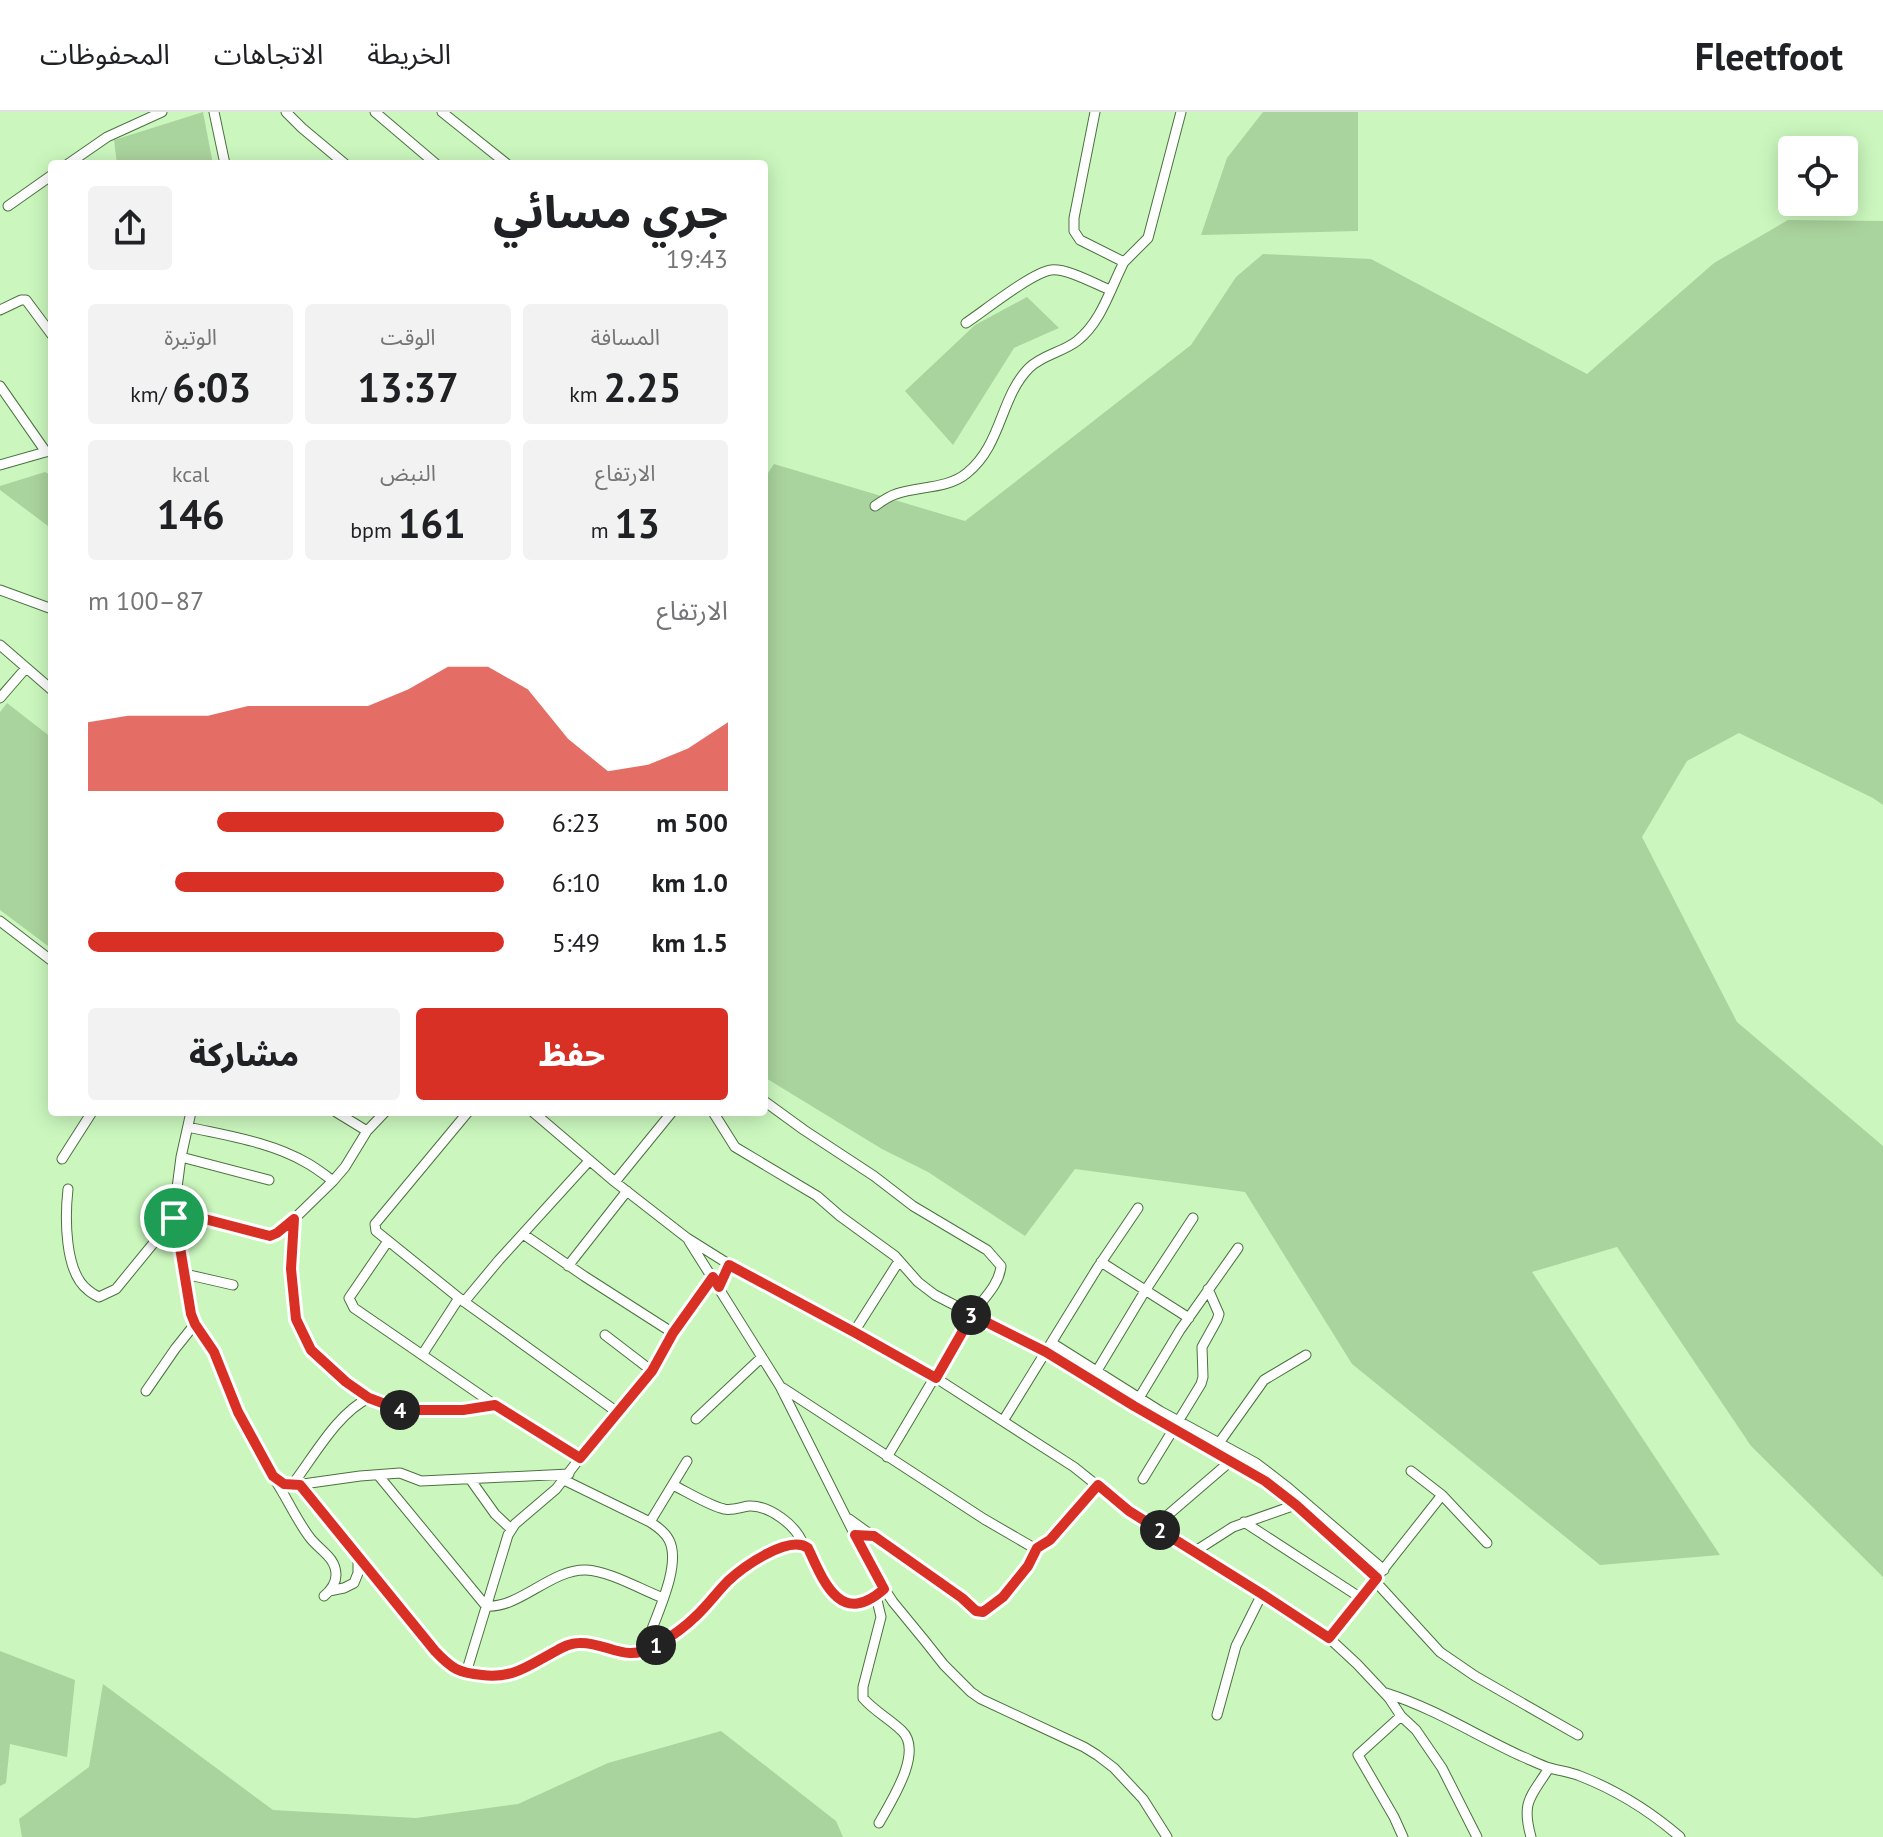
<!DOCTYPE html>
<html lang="ar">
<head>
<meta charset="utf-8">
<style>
	body { margin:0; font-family:"PT Sans","Noto Sans Arabic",sans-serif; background:#f2f2f2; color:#202124; direction:rtl; height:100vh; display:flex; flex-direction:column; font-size:30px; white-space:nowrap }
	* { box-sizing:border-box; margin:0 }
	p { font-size:26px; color:#757577 }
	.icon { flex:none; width:44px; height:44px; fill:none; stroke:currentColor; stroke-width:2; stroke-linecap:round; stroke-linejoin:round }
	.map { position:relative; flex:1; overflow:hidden; direction:ltr }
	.sheet { position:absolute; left:48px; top:48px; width:720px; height:956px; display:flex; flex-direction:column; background:#fff; border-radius:8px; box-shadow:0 4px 20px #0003; direction:rtl }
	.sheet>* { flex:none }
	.buttons { position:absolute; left:1778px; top:24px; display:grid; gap:16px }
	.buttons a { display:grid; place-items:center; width:80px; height:80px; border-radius:8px; background:#fff; box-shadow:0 4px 20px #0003; font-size:40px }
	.pin { position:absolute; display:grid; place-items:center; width:68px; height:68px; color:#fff; margin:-34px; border:4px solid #fff; border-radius:50%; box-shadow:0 2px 8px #0007 }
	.km { position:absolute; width:40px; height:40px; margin:-20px; border-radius:50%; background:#222; color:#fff; font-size:22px; line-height:40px; text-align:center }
	.round { display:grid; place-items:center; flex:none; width:84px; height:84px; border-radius:8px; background:#f2f2f2 }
	.summary { display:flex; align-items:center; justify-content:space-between; height:136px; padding:0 40px }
	h1 { font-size:44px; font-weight:800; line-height:60px }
	.stats { display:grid; grid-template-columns:repeat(3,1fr); gap:12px; height:136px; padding:8px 40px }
	.stats div { display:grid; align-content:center; border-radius:8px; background:#f2f2f2; text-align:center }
	.stats b { font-size:40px; font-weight:800 }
	.stats small { font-size:22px; font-weight:400 }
	.stats p { font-size:22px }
	.chart { height:224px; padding:16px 40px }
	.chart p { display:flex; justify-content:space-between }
	.chart svg { width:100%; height:144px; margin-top:8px; fill:#d93025; opacity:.7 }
	.action { display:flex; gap:16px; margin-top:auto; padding:16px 40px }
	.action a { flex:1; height:92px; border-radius:8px; background:#d93025; color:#fff; font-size:32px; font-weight:800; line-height:92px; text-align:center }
	.action a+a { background:#f2f2f2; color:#202124 }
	ul { padding:0 40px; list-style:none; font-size:26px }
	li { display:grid; grid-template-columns:128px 96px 1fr; align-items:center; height:60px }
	li i { height:20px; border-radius:10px; background:#d93025 }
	header { display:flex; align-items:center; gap:48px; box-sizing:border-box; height:112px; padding:0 40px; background:#fff; border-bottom:2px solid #e0e0e0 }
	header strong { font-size:38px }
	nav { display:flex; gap:44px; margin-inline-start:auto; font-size:28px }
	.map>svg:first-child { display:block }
</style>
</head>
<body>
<header>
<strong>Fleetfoot</strong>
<nav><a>الخريطة</a><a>الاتجاهات</a><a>المحفوظات</a></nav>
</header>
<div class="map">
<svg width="1883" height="1725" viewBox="0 0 1883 1725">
	<rect width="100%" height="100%" fill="#cbf7be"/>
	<path fill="#aad49d" d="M203,0L213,52H117L114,28Z
		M1263,0H1358V119L1201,123L1227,46Z
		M1788,108L1883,109V693L1873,686L1739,621L1687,649L1642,725L1737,910L1883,1034V1465L1751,1334L1617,1135L1532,1160L1720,1443L1600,1453L1352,1252L1245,1080L1075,1057L1025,1124L928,1060L882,1037L764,965V367L774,352L965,409L1191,233L1236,165L1263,142L1371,147L1587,262L1714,151Z
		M1027,185L1059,216L1014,236L953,333L905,279L975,213Z
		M45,360L52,364V417L0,378V374Z
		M7,591L52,626V837L0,798V600Z
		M0,1539L75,1568L67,1645L10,1632L6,1671L0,1674Z
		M103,1572L273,1698L416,1706L518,1692L608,1651L721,1619L836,1709L843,1725H22L19,1707L89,1655Z"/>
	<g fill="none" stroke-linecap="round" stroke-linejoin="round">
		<g stroke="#4b723f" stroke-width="11">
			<path id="street" d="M214,0L225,52
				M286,0L302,16L345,52
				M375,0L436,52
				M442,0L507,52
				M1095,0L1074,106V119L1080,128L1124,150L1148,126L1181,0
				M68,52L107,25L162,0
				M8,94L52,63
				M0,198L21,188H26L52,223
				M966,211C984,199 1033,160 1051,158C1067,156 1095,172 1110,178
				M0,274L46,340
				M0,353L49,339
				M875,394C882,389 889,384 896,382C919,374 948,377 967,361C1002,333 1000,285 1029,256C1042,243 1063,240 1077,229C1102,209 1110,177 1124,150
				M0,478L52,497
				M0,533L52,578
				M0,586L26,556
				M0,809L52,849
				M764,989L804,1018L874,1064L913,1094L987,1138L1001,1154C999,1175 980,1189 970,1206C942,1252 915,1299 887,1345
				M191,1000L181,1045L174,1099L191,1202L195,1212L219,1249L228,1276L251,1327L275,1368L284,1372L296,1373L360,1364L400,1361L421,1369L569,1362
				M336,1000L367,1019
				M468,1000L375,1112L376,1119L459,1186L617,1300
				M533,1000L615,1070L687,1126L738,1158L854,1220L936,1266L1074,1355L1129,1399L1262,1482L1329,1526L1357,1552L1389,1586L1401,1604L1416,1618L1442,1656L1477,1725
				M713,1000L735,1035L817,1084L840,1104L895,1144L918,1170L935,1183L1046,1240L1134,1294L1248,1358L1296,1393L1377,1466
				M188,1015C228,1024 271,1030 307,1051C316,1056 325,1063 333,1069
				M181,1045L269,1068
				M62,1047L92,1000
				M615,1070L672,1000
				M68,1077C65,1104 64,1160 88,1178C91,1181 95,1183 99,1185L116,1177L174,1106
				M174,1099L256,1121L270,1124L277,1121L294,1107L333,1069L345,1055L367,1019L385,1000
				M294,1107C291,1147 284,1207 312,1239C327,1257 349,1273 369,1286
				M523,1122L584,1164L673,1221
				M388,1129L349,1186L354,1196L495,1293L580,1346L652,1259L673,1221L713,1165
				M689,1129L780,1274L875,1463L893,1490L925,1529L944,1553L971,1580L981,1587L1084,1635L1097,1643L1114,1656L1143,1687L1167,1725
				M1101,1150L1189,1206
				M568,1154L627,1079
				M185,1162L233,1173
				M719,1175L729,1153
				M464,1190L499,1148L589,1049
				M854,1220L899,1149
				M605,1223L652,1259
				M1052,1231L1160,1299L1256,1351L1286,1374L1384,1458
				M422,1243L459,1186
				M1095,1262L1145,1179L1193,1106
				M783,1276L984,1407L1034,1436L1041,1434L1050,1428L1098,1373
				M146,1279L175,1237L195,1212
				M1136,1291L1180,1218L1238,1136
				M696,1307L762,1245
				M1003,1309L1098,1155L1138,1096
				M1219,1331L1264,1268L1306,1243
				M1411,1359L1442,1383L1487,1431
				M378,1363L486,1494C519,1497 551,1457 586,1458C609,1459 640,1477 663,1486
				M470,1367L495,1402L511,1417
				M1143,1367L1201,1272L1203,1265L1202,1235L1217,1208L1219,1202L1208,1177
				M275,1368C287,1386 298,1411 311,1427C321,1439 336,1446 336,1463C336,1471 330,1479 324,1484
				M564,1368L650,1410C658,1415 665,1420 669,1428C683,1455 652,1511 644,1539
				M292,1373C313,1346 337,1301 369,1286L401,1298H463L495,1293
				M300,1373L435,1539C448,1553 457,1560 476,1562C486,1564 497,1566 507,1564C532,1559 552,1532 579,1531C609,1530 622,1552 655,1534C669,1526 684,1516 695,1505C707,1494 717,1481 728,1469C743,1455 789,1422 808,1436C824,1470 841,1516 884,1477
				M673,1373C687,1380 710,1394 724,1397C732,1399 741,1395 749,1394C769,1393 796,1413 803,1432
				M849,1407L980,1501C1006,1491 1025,1459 1037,1436
				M650,1410L687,1349
				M1244,1410L1361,1486
				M1154,1415L1233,1347
				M1194,1440L1233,1415L1298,1392
				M1375,1469L1440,1540L1475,1564L1578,1623
				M329,1479L344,1476L354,1471L358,1461V1444
				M876,1484L881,1505L863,1575V1586C874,1599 890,1607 902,1619C924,1640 890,1691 879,1711
				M1329,1526L1442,1383
				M466,1561L508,1423L515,1412L556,1377L580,1346
				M1386,1581C1436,1597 1475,1623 1521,1644C1531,1648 1540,1653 1550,1656C1560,1659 1570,1660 1580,1664C1616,1678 1651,1700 1680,1725
				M1217,1603L1236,1534L1262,1482
				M1401,1604L1358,1643L1394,1705L1403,1725
				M1531,1725C1521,1689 1531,1685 1549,1656"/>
		</g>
		<use href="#street" stroke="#fff" stroke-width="9"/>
	</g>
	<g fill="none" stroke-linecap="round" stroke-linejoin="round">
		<g stroke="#fff" stroke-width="16">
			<path id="route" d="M174,1099L270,1124L277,1121L294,1107L291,1157L296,1207L311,1238L346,1270L369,1286L401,1298H463L495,1293L580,1346L652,1259L673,1221L713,1165L719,1175L729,1153L854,1220L936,1266L972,1203L1046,1240L1134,1294L1265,1369L1296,1393L1377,1466L1329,1526L1262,1482L1129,1399L1098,1373L1050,1428L1037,1436L1028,1454L1003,1485L983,1500L976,1499L962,1486L874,1424L855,1423L884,1477C841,1515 824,1471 808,1436C789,1422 743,1455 728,1469C717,1480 707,1494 695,1505C684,1516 669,1526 656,1534C623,1552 609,1530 579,1531C570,1531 563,1535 556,1539C529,1553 514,1567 482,1563C459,1561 452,1557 435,1539L300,1373L284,1372L273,1364L238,1300L214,1240L195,1212L191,1202Z"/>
		</g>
		<use href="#route" stroke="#d93025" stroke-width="10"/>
	</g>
</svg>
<div class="buttons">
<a><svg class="icon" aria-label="locate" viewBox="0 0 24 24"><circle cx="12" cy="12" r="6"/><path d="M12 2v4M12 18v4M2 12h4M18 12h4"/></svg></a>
</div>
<div class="pin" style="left:174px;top:1106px;background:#1e9e55"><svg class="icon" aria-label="arrive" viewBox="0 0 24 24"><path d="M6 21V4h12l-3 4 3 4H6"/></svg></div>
<b class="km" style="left:656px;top:1533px">1</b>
<b class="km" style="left:1160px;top:1418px">2</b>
<b class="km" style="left:971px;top:1203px">3</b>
<b class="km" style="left:400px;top:1298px">4</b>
<section class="sheet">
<div class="summary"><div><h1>جري مسائي</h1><p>19:43</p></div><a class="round"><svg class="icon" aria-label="share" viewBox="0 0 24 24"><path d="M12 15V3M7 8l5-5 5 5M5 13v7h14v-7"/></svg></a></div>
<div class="stats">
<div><p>المسافة</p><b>2.25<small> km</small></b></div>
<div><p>الوقت</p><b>13:37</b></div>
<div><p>الوتيرة</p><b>6:03<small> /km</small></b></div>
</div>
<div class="stats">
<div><p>الارتفاع</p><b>13<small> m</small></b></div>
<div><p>النبض</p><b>161<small> bpm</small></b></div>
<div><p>kcal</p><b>146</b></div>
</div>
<div class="chart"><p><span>الارتفاع</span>87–100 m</p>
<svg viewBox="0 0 160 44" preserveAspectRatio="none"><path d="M0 44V23L10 21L20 21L30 21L40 18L50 18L60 18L70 18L80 13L90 6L100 6L110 13L120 28L130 38L140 36L150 31L160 23V44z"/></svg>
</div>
<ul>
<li><b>500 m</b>6:23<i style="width:69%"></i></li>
<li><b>1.0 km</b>6:10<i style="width:79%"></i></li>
<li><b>1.5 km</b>5:49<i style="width:100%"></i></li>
</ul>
<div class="action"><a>حفظ</a><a>مشاركة</a></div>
</section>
</div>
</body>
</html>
